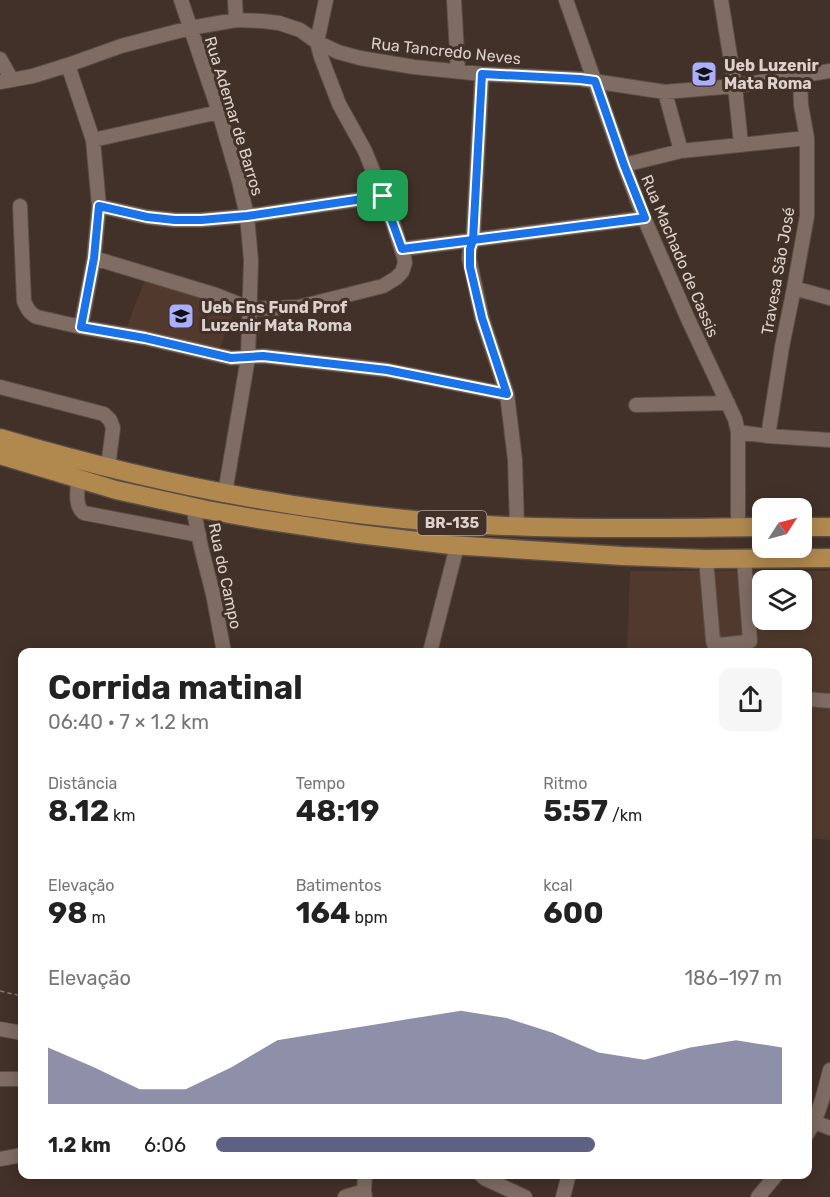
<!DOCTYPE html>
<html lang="pt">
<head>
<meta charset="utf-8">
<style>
	body { margin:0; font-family:Rubik,sans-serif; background:#f6f6f6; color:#222; height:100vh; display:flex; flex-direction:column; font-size:22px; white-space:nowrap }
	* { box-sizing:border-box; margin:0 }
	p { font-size:20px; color:#767676 }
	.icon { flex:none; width:33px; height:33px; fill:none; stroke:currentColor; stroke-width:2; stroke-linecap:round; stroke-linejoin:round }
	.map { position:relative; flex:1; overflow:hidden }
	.sheet { position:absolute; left:18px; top:648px; width:794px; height:531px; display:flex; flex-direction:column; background:#fff; border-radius:12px; box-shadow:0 3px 15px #0003 }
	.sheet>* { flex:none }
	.needle { width:39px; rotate:54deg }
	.controls { position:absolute; left:752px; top:498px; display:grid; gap:12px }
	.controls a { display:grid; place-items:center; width:60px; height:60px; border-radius:12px; background:#fff; box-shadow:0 3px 15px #0003; font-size:30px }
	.pin { position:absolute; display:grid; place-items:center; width:51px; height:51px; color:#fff; margin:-26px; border-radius:12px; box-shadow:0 3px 9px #0006 }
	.round { display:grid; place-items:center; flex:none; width:63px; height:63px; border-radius:12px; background:#f6f6f6 }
	.headline { display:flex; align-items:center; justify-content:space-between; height:102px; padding:0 30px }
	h1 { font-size:33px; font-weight:700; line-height:45px }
	.stats { display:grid; grid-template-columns:repeat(3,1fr); gap:9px; height:102px; padding:6px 30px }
	.stats div { display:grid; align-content:center }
	.stats b { font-size:30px; font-weight:700 }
	.stats small { font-size:16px; font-weight:400 }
	.stats p { font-size:16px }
	.chart { height:168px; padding:12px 30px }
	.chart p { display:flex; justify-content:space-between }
	.chart svg { width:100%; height:108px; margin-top:6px; fill:#5f6184; opacity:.7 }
	ul { padding:0 30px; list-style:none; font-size:20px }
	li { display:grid; grid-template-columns:96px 72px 1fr; align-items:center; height:45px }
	li i { height:15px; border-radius:8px; background:#5f6184 }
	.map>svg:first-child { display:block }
</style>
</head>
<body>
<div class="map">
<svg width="830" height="1197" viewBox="0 0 830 1197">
	<rect width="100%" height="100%" fill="#423128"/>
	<path fill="#513a2d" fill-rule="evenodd" d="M146,277L236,306L219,350L127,327Z
		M630,571H830V840L807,838V652H627ZM762,580H801V620H762Z"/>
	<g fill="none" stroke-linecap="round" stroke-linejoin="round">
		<g stroke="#5a4d45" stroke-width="16">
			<path id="minor" d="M181,0L219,112L239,181L247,216L251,260L248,358L225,493
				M235,0L236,20
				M454,0L458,71
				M566,0L624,165L644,218L688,319L735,419L738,432V527
				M721,0L735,86L741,144
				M0,59L12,80
				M68,65L93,140L99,206L94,258L81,327
				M482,74L473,240L470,249L469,258L482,318L507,394L515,460L517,526
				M0,82L33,76L68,65L121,46L190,28L236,20L262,21L279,23L300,30L317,42L338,52L360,58L414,67L482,74L580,79L665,92L735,86L830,71
				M665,92L681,151
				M93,140L219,112
				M624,165L681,151L807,138
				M20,206L24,301C27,308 29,313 37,317L81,327L145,338L231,358L263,356L387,370L507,394
				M99,206L147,217L175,220H201L247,216L383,196
				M402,249L644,218
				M94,258L216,295L251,309L299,307L383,286L396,278L402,272L405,263L404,257L388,208L365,151L339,104L321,57L317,42L326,0
				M794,288L830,298
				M0,387L104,414L110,420L113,428L108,467
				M636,405L728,403
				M738,432L768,436L830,440
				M768,436L782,347L794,288L807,216V138L801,105L800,75
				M78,479C78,490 74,506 84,513L199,535
				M193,507L201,547L213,594L224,652
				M706,559L713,641L714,644L718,645L747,642L750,641L744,559
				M430,652L457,546
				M807,699L830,701
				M0,1029L22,1033
				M0,1079H22
				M815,1122L830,1128
				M807,1134C820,1114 824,1092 830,1070
				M0,1159L22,1155
				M365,1174L364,1191L365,1197
				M480,1174L486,1179L525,1197
				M345,1197L364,1191
				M563,1197L569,1174
				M758,1197L777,1174"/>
		</g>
		<g stroke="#5a4d45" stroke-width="21">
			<path id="highway" d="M0,438C132,477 267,506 404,519C523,531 643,528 762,527
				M0,455L116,490L207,510L258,519L358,534L451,545L623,556L706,559L830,558
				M801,527H830"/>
		</g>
		<path stroke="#867770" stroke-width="1.5" stroke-dasharray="4.5 3" stroke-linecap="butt" d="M0,991L22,996"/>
		<use href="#minor" stroke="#7f6c62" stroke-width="14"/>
		<use href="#highway" stroke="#b1894e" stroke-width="18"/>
	</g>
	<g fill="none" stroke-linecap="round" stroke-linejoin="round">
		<g stroke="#fff" stroke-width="12">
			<path id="route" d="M383,196L247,216L201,220H175L147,217L99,206L94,258L81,327L145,338L231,358L263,356L387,370L507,394L482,318L470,267V249L473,240L645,218L624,165L595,81L580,79L482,74L473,240L402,249L383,196"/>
		</g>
		<use href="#route" stroke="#1a73e8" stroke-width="8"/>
	</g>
	<defs>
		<g id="school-square" transform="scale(1.35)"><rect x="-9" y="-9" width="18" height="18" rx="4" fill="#aaaffb" stroke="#423128"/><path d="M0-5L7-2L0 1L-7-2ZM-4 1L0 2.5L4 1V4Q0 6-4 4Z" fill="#111"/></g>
	</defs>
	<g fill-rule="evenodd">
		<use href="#school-square" x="704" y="74"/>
		<use href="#school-square" x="181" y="316"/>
	</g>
	<g text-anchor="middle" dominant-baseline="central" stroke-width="6" stroke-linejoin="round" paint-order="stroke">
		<rect fill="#423128" stroke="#aea19b" stroke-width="1.5" x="417.5" y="511" width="69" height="24" rx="4.5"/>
		<g font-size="15" font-weight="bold" fill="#dcd1cc">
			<text x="452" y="523">BR-135</text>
		</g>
		<g font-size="16" fill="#dcd1cc" stroke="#423128">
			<text transform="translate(446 51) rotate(6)">Rua Tancredo Neves</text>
			<text transform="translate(234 116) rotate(73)">Rua Ademar de Barros</text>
			<text transform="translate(680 256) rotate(67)">Rua Machado de Cassis</text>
			<text transform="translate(778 271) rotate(-80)">Travesa São José</text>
			<text transform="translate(225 576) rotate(78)">Rua do Campo</text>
		</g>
		<g font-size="16" font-weight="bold" fill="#dcd1cc" stroke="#423128" text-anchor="start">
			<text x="724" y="65">Ueb Luzenir<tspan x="724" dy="18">Mata Roma</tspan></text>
			<text x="201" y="307">Ueb Ens Fund Prof<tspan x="201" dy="18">Luzenir Mata Roma</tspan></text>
		</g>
	</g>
</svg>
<div class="controls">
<a><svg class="needle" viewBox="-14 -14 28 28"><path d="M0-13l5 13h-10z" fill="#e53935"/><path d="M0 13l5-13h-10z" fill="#767676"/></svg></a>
<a><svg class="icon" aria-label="layers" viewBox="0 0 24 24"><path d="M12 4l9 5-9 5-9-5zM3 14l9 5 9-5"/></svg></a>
</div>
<div class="pin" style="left:383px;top:196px;background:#1e9e55"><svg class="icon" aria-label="arrive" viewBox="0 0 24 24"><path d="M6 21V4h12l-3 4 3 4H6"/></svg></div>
<section class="sheet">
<div class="headline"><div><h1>Corrida matinal</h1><p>06:40 · 7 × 1.2 km</p></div><a class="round"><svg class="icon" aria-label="share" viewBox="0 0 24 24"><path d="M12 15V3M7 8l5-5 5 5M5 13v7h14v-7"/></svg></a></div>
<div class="stats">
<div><p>Distância</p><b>8.12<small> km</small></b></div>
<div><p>Tempo</p><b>48:19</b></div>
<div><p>Ritmo</p><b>5:57<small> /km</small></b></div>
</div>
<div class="stats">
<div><p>Elevação</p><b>98<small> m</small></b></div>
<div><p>Batimentos</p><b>164<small> bpm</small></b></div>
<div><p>kcal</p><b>600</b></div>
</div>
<div class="chart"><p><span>Elevação</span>186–197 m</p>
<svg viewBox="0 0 160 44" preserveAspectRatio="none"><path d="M0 44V21L10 29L20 38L30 38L40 29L50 18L60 15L70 12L80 9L90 6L100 9L110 15L120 23L130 26L140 21L150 18L160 21V44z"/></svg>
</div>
<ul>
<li><b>1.2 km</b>6:06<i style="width:67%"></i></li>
</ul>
</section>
</div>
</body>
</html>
